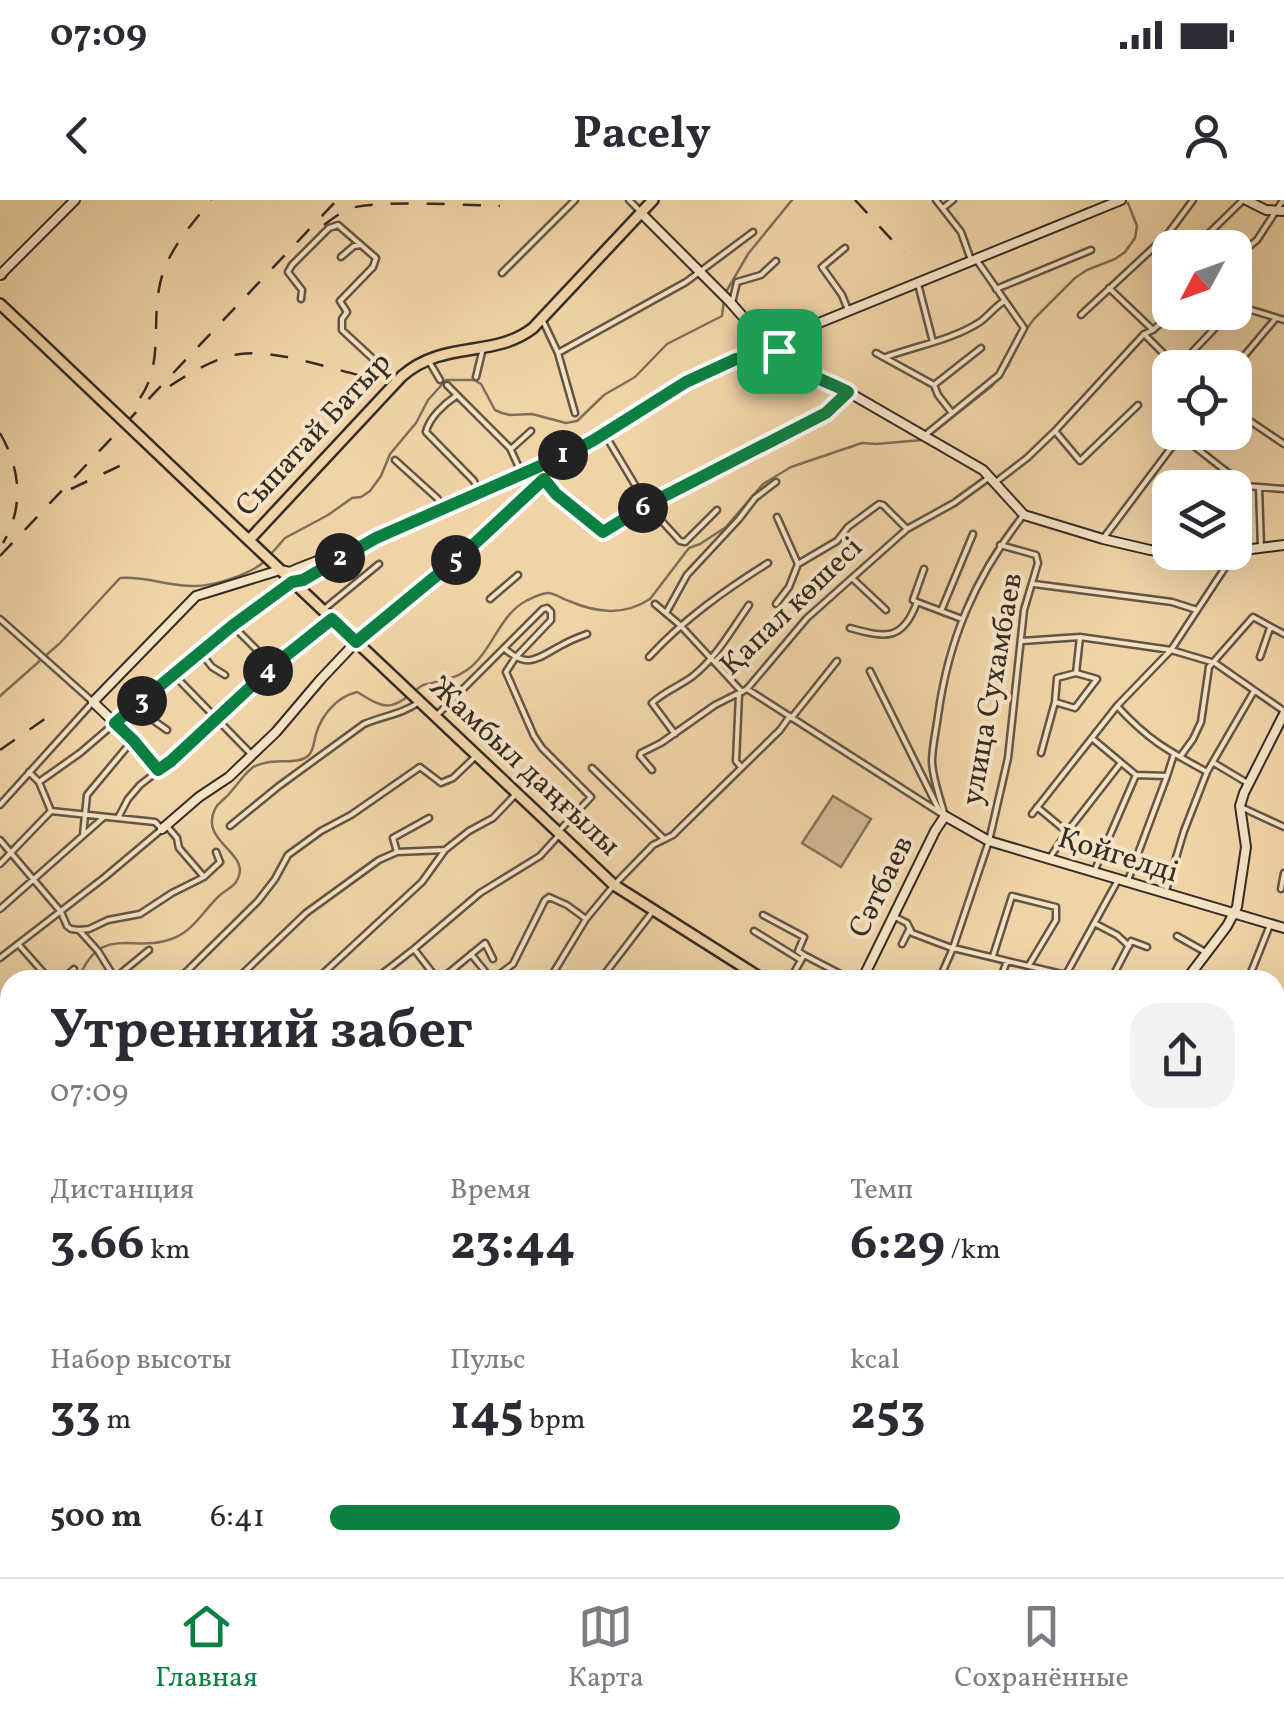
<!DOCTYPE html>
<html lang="ru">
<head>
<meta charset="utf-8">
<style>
	body { margin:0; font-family:Vollkorn,serif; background:#f2f2f3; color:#2b2b33; height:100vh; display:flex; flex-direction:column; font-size:38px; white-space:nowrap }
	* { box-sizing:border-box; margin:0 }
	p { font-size:32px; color:#7c7c81 }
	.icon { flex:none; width:55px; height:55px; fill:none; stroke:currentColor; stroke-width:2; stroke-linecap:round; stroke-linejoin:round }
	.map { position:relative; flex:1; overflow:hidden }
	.side { position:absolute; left:0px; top:770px; width:1285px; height:608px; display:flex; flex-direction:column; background:#fff; border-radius:30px 30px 0 0; box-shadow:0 10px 40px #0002 }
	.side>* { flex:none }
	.needle { width:65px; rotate:229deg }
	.buttons { position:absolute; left:1152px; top:30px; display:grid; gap:20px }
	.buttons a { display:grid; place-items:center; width:100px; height:100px; border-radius:20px; background:#fff; box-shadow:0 10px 40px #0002; font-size:50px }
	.pin { position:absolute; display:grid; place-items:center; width:85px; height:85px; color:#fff; margin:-42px; border-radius:20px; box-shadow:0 5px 15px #0006 }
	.km { position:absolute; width:50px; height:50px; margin:-25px; border-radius:50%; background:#222; color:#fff; font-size:28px; line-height:50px; text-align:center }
	.round { display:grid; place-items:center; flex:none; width:105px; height:105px; border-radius:30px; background:#f2f2f3 }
	.head { display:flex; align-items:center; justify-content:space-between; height:170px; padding:0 50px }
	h1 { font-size:55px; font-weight:700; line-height:75px }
	.metrics { display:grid; grid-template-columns:repeat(3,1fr); gap:15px; height:170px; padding:10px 50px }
	.metrics div { display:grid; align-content:center }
	.metrics b { font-size:50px; font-weight:700 }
	.metrics small { font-size:28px; font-weight:400 }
	.metrics p { font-size:28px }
	ul { padding:0 50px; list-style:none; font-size:32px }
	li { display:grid; grid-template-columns:160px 120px 1fr; align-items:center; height:75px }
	li i { height:25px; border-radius:12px; background:#0b8043 }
	.status { display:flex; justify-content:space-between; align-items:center; height:70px; padding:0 50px; background:#fff; direction:ltr }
	.status svg { height:28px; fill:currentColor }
	header { display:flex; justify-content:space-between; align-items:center; height:130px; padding:0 50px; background:#fff; font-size:45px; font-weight:700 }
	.tabs { display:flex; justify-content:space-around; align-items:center; height:140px; border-top:2px solid #e1e1e2; background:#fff; font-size:28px; color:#7c7c81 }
	.tabs a { display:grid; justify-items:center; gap:5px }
	.tabs .on { color:#0b8043 }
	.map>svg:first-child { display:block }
</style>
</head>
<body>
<div class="status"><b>07:09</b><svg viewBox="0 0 49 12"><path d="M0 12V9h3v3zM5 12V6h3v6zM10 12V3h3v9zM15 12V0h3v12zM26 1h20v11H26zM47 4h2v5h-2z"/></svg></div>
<header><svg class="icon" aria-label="back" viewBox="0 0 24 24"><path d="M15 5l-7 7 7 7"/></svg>Pacely<svg class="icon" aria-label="person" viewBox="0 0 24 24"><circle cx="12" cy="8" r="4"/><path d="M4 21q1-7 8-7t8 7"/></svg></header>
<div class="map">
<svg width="1284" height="1377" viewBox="0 0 1284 1377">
	<rect width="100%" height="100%" fill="#f0d4a8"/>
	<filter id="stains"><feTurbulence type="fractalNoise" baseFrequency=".002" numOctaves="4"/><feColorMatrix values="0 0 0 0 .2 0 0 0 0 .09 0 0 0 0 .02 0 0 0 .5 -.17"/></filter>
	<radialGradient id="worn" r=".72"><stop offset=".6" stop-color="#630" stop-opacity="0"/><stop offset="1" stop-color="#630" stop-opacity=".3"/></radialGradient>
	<path fill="#d0b791" stroke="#83725a" stroke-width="2.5" d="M833,596L871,619L841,667L802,643Z"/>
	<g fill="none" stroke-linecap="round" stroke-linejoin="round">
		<path stroke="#806f57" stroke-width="2.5" d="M726,92L748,54L792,0
			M929,236L992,186L1008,166L1023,134L1034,119L1075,78L1087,70L1115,59L1125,52L1135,38L1137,26L1128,3
			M271,354L285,338L328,315L352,298L361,297L370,291L381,276L390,254L416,223L428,200L446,180H474L481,184L495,210L502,213L510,215L532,214L566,223L577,221L604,195L635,177L667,144L722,116L724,100
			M0,496L60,443L120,378C145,376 168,386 192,386C212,387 252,374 266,360
			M78,780C101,721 133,755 174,738C195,729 203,711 219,696C224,691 232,688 236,682C255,653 198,643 215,609C218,603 221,602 225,598C235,589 241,577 251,569C254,566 260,564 265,563C278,559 299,565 309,555C314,549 314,541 316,534C322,514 337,497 357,492C381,506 388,513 411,494C415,491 419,487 423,485C439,481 453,480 467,470C492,452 499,415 526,401C532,398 541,393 548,393C554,393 563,399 569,401C597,413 624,416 650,399L689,348L700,344L726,327L763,284L791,267L862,243L876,244L922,240
			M10,887V900
			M0,948L10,926
			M0,1211L10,1253
			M36,1368L38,1377"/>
		<g stroke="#645644" stroke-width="9">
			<path id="street" d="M629,0L640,11
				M936,0L961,32L971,60
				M943,8L953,0
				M1196,46L1243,0
				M845,48L822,67L842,95L848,110
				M341,57L354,46L361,45L376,58L373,67L340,101L347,112L342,119V130L397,181
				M1235,58L1257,40L1283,0
				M502,73L575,0
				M1170,73L1159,84L1170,99
				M918,84L933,142
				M1109,88L1153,130
				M996,89L1091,50
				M301,99L302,90L288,72L292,65L329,28L338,25L361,45
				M732,103L737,82L761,75L776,61
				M1235,105L1284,120
				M1081,115L1167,35L1193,0
				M542,119L558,153L575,213
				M1144,134L1178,168
				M558,153L686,82L753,32
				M876,153L934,185L938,195L952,213
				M886,157C916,146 952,140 980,122C988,116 995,107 1004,101
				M430,163L440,180
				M1178,167L1215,128
				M1234,168L1276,118
				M476,177L483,148
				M447,185L510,248L522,274
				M934,185L981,148
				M456,196C444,204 429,218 426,232L474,281L479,292
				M1235,211L1284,244
				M1055,231L1080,261L1138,205
				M604,233L647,305L680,341L685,342L717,310
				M924,236L999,175L1024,128L978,62
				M1181,236L1245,286L1284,289
				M511,249L531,231
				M395,260L437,298L444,307
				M544,279L557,294L603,332L647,305L826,213L848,192
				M997,281L1027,258L1055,231L1144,134L1153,130L1173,112
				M1259,288L1261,347
				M1235,294L1245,286
				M777,317L798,364
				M1105,336L1183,232
				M852,378L886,410
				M1034,384L1172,402L1197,410
				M490,399L518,375
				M917,402L913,400L924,369
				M655,404L680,425L742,492
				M776,404L789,387L798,364L837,341L848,327L879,304L883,305L907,329
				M323,410L379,364
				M941,411L973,334
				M666,413L687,375L739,319L755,298L776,282
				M0,419L93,502L0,605
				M234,427L273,466
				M850,428C886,438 903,441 917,402L962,419
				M1022,441L1080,437L1171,450L1215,463L1284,511
				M504,448C529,471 538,457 564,444C571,440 579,437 587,434
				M200,452L212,467L225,475
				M649,457C684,419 725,390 768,363
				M1260,457L1270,428
				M870,471L939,610
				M175,476L252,555
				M747,489L945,616
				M739,494L736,561L741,567
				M1055,502L1075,508L1097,479L1076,473
				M139,503L150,518L167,530
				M1117,506C1148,540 1167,550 1207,572
				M438,514L543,409L547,408L551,412V420L515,458L506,472L534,536L542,548L591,597L560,630
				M793,516L837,461
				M675,534L652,503C665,491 680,486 693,476C716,458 732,429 749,405
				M1093,539L1136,575L1167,576L1174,554
				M1041,553L1055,502L1057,478L1076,473L1080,437
				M1180,557L1193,539L1201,522L1209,467L1253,417L1284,434
				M1214,563L1249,584
				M592,568L664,639
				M652,570L640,556L641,553L661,543L715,505L747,489L807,418L907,329L954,303L987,279
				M39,582L80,553L115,523L133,540L158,570
				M1037,607L1067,632L1049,659
				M1243,608L1284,627
				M1032,614L1117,506L1171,450L1236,351
				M945,616C940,598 933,580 932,562C932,547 936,531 938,516C948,441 975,377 1022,317
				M118,618L128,599L140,585L171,561L273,466L329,422
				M166,625L177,638L179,648L204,677
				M230,626L279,586L364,524C383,516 403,514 419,502
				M1067,632L1120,564
				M83,635L87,595L132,541
				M0,640L61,712L67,726L71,729L79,730L98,751L116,780
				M397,652L393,638L429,618
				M0,664L51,611L39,582L29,572
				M1094,672L1136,575
				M1127,683L1167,576
				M1281,689L1284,673
				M1165,694L1184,631L1207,572L1254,491
				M0,709L104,617
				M763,715L804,737L798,751L804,755L790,780
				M895,717L907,723L912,733L949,747L1066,775
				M1096,724L1117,735L1129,746
				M79,730L89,729L108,720L140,714L172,693L204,677L220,662L216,652
				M754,731L801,760
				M1177,736L1207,753
				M902,744L909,730
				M19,745L50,780
				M414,749L438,780
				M471,754L492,780L513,764L545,700L549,697L567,705L586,719
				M804,755L852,780
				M993,756L1012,696L1056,707V720L1029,765
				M0,758L105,677L162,629L155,622L51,611
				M115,778L149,750
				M62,780L74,769
				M178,780L258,701L275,679L288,655L321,631L351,615L420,567L441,583L453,578L476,556
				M236,780L306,713L379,660L397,652L445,650
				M316,780L422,682L445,650L469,631L493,618L516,594
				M374,780L414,749L480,693L540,656L559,635
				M440,780L485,743L493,759
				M549,780L586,719L614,685L653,645L673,635L681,627L780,530L790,516
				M600,780L653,711
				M939,780L953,748L989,641L1008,558L1024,410L1038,363L1036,355L1000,345
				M1000,780L1007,761
				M1063,780L1118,680
				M1111,780L1131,741L1147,747
				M1248,780L1270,725
				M1280,827L1284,811
				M0,828L10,821
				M0,848L10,847
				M1275,922L1284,925
				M0,1009L10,998
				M0,1066L10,1058
				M0,1125L10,1120
				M0,1182L10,1233
				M1275,1233L1284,1235
				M1275,1363L1284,1347
				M52,1368L54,1377
				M90,1368L93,1377
				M123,1368L125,1377
				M144,1368L155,1377
				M315,1368L316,1377
				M411,1368L412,1370
				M667,1368L681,1377
				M954,1368L969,1370L978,1377
				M1084,1368L1100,1371L1103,1368
				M1214,1368L1240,1377
				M1146,1374L1148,1368
				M170,1377L208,1368
				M576,1377L584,1368
				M699,1377L705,1368
				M742,1377L744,1368
				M782,1377L785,1368
				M877,1377L879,1368
				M1014,1377L1016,1368
				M1197,1377L1200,1368
				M1267,1377L1272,1368"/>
		</g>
		<g stroke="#362c22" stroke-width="12">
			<path id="secondary" d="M1246,0L1266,10L1284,11
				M641,13L730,102L760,136L768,140
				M0,75L75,0
				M759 149a10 10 0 1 1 20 0a10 10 0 1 1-20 0Z
				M771,140L782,138L1121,0
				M771,159L795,166L848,192L983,270L1024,315L1103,339L1150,350L1170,352
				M376,338L305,378L292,381L276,391L115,523L93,502L196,396L280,370L290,372L299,368L376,338L572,251L685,182L750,152L763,142
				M1235,351L1284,345
				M1174,352H1192
				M162,629L199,597L229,577L276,532L321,479L356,442L470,348L565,258
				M862,780L935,631L945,616L989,641L1284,728
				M1186,780L1227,726L1237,707L1246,647L1240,606L1244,593L1284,514
				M1275,999L1284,956
				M1275,1119L1284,1121
				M1275,1274L1284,1277
				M513,1377L521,1368
				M642,1377L650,1368"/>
		</g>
		<g stroke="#362c22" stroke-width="14">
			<path id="primary" d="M0,74H1
				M0,104L32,134
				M238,330L614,685L764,780
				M249,340L402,176C445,139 493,159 533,128L653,0
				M1275,957L1284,960"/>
		</g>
		<use href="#street" stroke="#f5e3c6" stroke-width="4"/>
		<use href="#secondary" stroke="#f5e3c6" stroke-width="8"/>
		<use href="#primary" stroke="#f0d4a8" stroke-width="9"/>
		<path stroke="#362c22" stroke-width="2.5" stroke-dasharray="18 18" stroke-linecap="butt" d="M855,0L904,53
			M324,25C332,19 341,12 351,8C382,0 463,5 500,6
			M170,186C190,173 216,157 240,154C274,149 328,168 363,176
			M140,198C163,165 152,126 159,89C165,53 189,28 211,0
			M0,233C21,270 24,307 3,343
			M71,289L136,258
			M0,356L337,0
			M0,550L49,516
			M0,1309L10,1355"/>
		<g stroke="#362c22" stroke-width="14" stroke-linecap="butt">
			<path id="primary-bridge" d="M32,134L238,330"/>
		</g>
		<use href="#primary-bridge" stroke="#f0d4a8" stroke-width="9"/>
	</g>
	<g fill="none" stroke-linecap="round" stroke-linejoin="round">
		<g stroke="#fff" stroke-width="20">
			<path id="route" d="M779,148C791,171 825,180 848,192L826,213L647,305L603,332L556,294L544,279L470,348L356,442L332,419L273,466L171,561L158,570L133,540L115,523L232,426L292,382L303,380L376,338L572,252L594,240L686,182L736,159L752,155L768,159L774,158Z"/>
		</g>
		<use href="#route" stroke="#0b8043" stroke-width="12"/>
	</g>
	<g text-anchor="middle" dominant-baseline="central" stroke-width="8" stroke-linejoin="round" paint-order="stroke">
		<g font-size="30" fill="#362c22" stroke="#f5e3c6">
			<text transform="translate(314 235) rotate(-47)">Сыпатай Батыр</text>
			<text transform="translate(792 407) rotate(-44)">Қапал көшесі</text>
			<text transform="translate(993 489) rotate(-80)">улица Сухамбаев</text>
			<text transform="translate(524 567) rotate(43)">Жамбыл даңғылы</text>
			<text transform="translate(1118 656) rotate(17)">Қойгелді</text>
			<text transform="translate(882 687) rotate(-64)">Сәтбаев</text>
		</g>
	</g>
	<rect width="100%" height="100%" filter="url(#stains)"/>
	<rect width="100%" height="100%" fill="url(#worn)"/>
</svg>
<div class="buttons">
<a><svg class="needle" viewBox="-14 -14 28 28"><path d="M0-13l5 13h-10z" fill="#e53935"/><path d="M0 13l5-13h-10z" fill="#7c7c81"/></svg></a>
<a><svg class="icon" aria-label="locate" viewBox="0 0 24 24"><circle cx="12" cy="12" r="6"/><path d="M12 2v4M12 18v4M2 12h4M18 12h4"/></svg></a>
<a><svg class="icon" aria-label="layers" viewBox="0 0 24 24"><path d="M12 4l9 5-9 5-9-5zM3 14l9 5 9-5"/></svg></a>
</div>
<div class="pin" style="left:779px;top:151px;background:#1e9e55"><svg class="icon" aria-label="arrive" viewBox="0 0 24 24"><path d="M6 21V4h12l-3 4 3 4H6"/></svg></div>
<b class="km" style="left:563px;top:255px">1</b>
<b class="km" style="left:340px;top:358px">2</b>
<b class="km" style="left:142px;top:501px">3</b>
<b class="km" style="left:268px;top:471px">4</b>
<b class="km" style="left:456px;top:360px">5</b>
<b class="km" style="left:643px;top:308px">6</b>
<section class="side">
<div class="head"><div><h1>Утренний забег</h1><p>07:09</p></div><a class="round"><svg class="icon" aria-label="share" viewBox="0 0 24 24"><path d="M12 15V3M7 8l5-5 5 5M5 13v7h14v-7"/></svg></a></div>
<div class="metrics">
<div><p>Дистанция</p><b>3.66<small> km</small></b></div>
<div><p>Время</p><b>23:44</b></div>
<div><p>Темп</p><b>6:29<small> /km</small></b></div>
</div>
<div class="metrics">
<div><p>Набор высоты</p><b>33<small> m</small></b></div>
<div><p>Пульс</p><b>145<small> bpm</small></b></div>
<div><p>kcal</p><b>253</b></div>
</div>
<ul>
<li><b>500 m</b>6:41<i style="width:63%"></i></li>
</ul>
</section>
</div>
<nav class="tabs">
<a class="on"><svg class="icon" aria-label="home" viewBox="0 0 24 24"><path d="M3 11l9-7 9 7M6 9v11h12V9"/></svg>Главная</a>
<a><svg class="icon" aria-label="map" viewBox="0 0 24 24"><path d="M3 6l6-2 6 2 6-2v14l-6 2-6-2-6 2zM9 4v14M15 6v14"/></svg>Карта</a>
<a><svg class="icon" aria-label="saved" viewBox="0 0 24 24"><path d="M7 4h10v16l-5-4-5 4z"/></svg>Сохранённые</a>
</nav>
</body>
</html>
